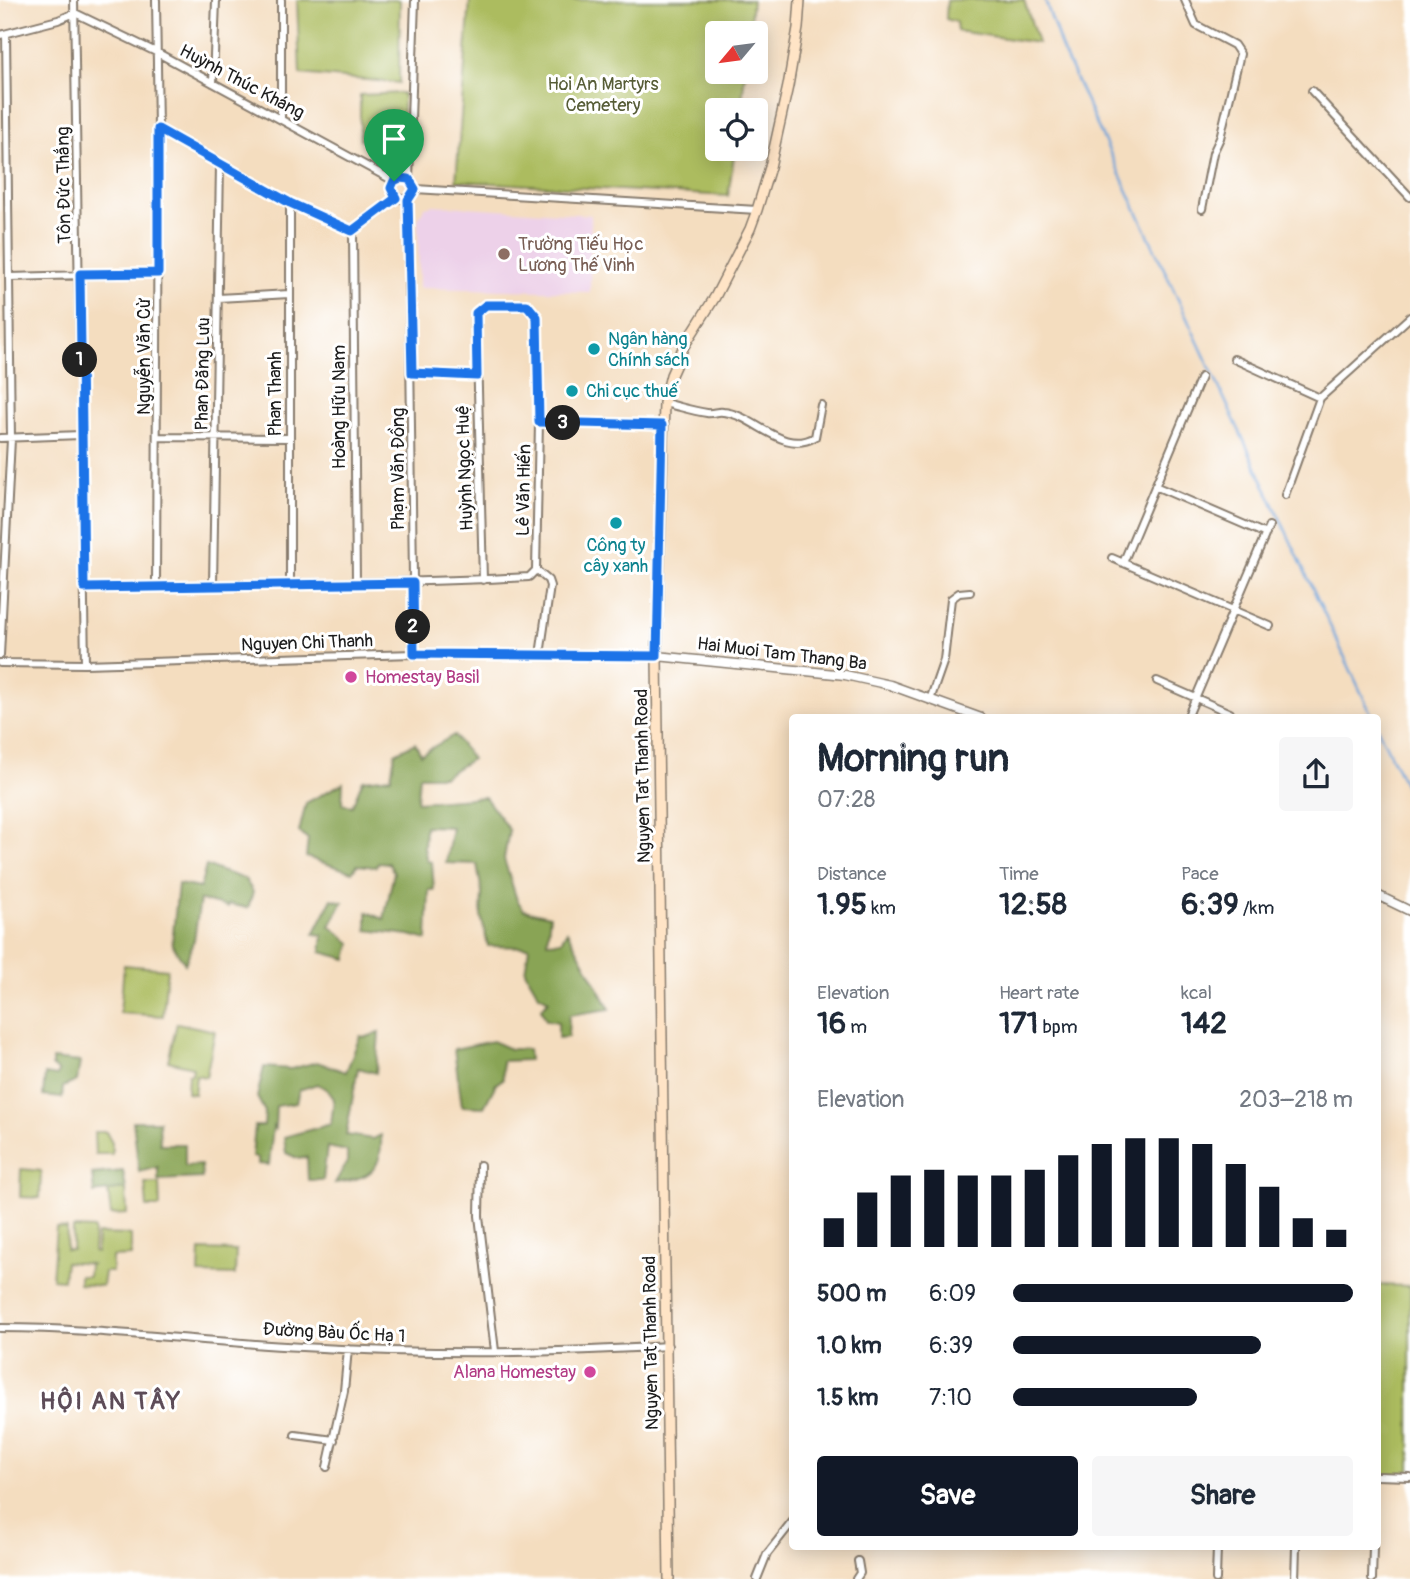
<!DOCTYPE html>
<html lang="en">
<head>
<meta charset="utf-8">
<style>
	body { margin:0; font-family:Pangolin,sans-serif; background:#f6f6f7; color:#1f2937; height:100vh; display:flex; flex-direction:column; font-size:26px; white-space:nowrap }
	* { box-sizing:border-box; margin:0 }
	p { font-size:23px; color:#747a83 }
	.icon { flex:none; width:38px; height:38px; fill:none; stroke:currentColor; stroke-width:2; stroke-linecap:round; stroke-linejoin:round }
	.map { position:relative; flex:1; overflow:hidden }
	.drawer { position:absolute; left:789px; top:714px; width:592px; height:836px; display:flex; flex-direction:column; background:#fff; border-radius:7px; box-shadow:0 4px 18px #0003 }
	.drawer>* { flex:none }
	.needle { width:46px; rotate:241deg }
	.controls { position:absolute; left:705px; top:21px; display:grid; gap:14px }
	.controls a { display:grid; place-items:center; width:63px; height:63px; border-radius:7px; background:#fff; box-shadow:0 4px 18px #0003; font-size:35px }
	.pin { position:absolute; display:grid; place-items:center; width:60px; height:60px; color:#fff; margin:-72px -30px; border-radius:50% 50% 50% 0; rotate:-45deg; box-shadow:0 0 7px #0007 }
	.pin .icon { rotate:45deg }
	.km { position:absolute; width:35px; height:35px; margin:-18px; border-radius:50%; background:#222; color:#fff; font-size:19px; line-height:35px; text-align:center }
	.round { display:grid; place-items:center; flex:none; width:74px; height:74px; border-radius:7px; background:#f6f6f7 }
	.overview { display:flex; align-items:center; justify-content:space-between; height:119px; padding:0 28px }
	h1 { font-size:38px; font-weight:800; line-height:52px }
	.figures { display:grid; grid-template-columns:repeat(3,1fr); gap:10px; height:119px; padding:7px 28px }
	.figures div { display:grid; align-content:center }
	.figures b { font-size:30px; font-weight:800 }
	.figures small { font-size:19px; font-weight:400 }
	.figures p { font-size:19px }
	.chart { height:196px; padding:14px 28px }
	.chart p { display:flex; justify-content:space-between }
	.chart svg { width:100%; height:126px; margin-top:7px; stroke:#111827; stroke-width:6 }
	.primary-button { display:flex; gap:14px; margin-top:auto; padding:14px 28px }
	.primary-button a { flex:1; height:80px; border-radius:7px; background:#111827; color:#fff; font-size:28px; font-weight:800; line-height:80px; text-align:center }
	.primary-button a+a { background:#f6f6f7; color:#1f2937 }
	ul { padding:0 28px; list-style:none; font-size:23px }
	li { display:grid; grid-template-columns:112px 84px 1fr; align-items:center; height:52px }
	li i { height:18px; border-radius:9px; background:#111827 }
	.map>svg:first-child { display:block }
</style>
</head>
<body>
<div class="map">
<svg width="1410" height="1579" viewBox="0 0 1410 1579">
	<rect width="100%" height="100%" fill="#fff"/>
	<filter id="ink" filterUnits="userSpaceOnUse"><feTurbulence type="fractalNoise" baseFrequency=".0143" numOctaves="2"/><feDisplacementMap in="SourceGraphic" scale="14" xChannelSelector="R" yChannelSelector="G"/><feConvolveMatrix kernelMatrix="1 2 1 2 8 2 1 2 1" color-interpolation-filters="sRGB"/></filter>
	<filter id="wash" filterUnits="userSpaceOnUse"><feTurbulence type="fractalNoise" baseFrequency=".00686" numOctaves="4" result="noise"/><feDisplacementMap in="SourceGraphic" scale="28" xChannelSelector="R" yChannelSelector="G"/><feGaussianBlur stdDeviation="1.57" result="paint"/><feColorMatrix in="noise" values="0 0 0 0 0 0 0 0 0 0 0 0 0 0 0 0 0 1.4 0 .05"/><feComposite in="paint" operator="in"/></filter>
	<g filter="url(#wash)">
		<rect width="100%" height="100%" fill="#f4ddbf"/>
		<path fill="#edd1e9" d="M433,205L591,215L590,292L419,288L418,219L425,207Z"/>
		<path fill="#acbc5e" stroke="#646c3d" stroke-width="2" d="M297,0H400L399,83L300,74Z
			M470,0H752L749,33H718V72H745L741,110H718V149H735L728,196L456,181Z
			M947,0H1024L1038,43L957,31L956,22L946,19Z
			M403,93V138L360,139V95Z
			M124,965L167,969L163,1016L120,1013Z
			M177,1023L215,1031L206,1077L196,1075L194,1094L187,1093L188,1074H192L193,1067L168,1061Z
			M94,1132H106L112,1143V1154H95Z
			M21,1169L41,1171L40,1198L20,1197Z
			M145,1183H159L160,1207H147Z
			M126,1189L127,1214L111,1215L108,1191Z
			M56,1228L67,1229L66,1250H72L73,1228L94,1229L93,1252L96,1253L97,1234L131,1235V1256L112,1257V1272H104L102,1286L79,1284V1276H88L89,1265L92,1264L65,1262L63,1280L52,1279Z
			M200,1250L236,1251L235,1275L199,1274Z
			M1377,1285L1410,1286V1477L1377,1476Z"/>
		<path fill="#89a455" stroke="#526038" stroke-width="2" d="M454,735L472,759L444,776H419L417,802L485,797L509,830L504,859L517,900L524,910L550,916L547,942L561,941L567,931L610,1009L569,1015L568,1037L558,1038V1022L546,1020L541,1009L549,1000L539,995L525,971L529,947L488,946L481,916L482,893L477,864L446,863L452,827L425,826L424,848L427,861L432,862L434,890H429L427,940L409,935L367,930V912L384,919L394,872L388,863L379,862L375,867L357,865L352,872L306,857L308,839L299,832L306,803L343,783L342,804L352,806L363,780L391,777L395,753L415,743L421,754Z
			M206,866L245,879L253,892L248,908L228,904L227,907L200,900L194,940L185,964L172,944L178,884L200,888Z
			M332,899L343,902L330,926L351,943L347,959L321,952L323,935L314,934Z
			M379,1033L376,1073L358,1068L346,1135L373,1139L381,1135C383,1171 369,1179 335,1183L347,1162V1151L327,1147L323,1180H308L307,1157L299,1159L286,1153L284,1137L331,1124L334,1099L327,1089L317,1084L299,1090L296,1103L276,1106L275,1129L273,1126L269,1165L258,1164V1158L252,1157L255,1126H264L265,1112L257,1097L264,1067L291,1069L317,1062L346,1072L360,1036L366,1037Z
			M492,1041L510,1049H528L529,1060L502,1061L503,1079L496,1084L484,1107L462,1106L454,1049Z
			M52,1059L80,1062L77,1081L63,1087L62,1098L43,1096L45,1074L57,1076L59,1072L52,1066Z
			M133,1121H159L160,1144H185V1166L201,1165L202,1178L158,1180V1167L139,1172Z
			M123,1171L126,1189L94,1193L92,1174Z"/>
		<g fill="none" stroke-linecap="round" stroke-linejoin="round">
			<path stroke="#6aa1d8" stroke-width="2.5" d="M1045,0L1063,52L1373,718
				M1377,727L1410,796"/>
		</g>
	</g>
	<g filter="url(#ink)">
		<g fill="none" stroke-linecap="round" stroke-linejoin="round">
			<g stroke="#887c6e" stroke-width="10">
				<path id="minor" d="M74,0L85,664
					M156,0L158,129L156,586
					M1185,0L1196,25L1234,45L1240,54L1220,138L1213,153L1202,209
					M0,35L58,20L75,13L156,52L394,181
					M213,83L216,0
					M1312,91L1410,197
					M281,118V0
					M158,129L290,203L353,231
					M409,179L415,0
					M415,189L757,210
					M396,198L392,188C394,179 400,176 409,179
					M408,200L414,654
					M353,231L356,583
					M353,231L396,198L408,200
					M10,277L158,273
					M218,298L289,294
					M1234,359L1320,398
					M412,373L477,376
					M664,403C678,406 692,411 707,413C712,414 718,411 723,412C754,414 782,456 815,437L821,405
					M539,422L662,425
					M158,437L289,438
					M0,438L81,435
					M1155,486L1266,534
					M1285,495L1320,398L1410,317
					M1112,558L1270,626
					M1123,563L1201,377
					M536,570L548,580L550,586L540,655
					M213,585L220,164
					M290,585V203
					M84,588C232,584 381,585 529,577L536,570L539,422L537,317L527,305H486L476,313L483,580
					M0,655L11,439L6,34
					M0,663L85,664L414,654L657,656
					M1157,681L1230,713
					M930,700L944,660L951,599L959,593L970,592
					M1187,718L1269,526
					M480,1165L479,1216L495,1351
					M0,1328C101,1328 201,1342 302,1347C421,1354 548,1354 668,1346
					M295,1435L334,1440
					M327,1467L344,1391L348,1349
					M1377,1476L1410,1477
					M757,1579L767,1554L793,1521
					M856,1579L860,1573L858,1561
					M1216,1579L1217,1547
					M1295,1579L1296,1547
					M1372,1579L1373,1547"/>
			</g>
			<g stroke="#887c6e" stroke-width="11">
				<path id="tertiary" d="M657,656L845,675L890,685L981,718
					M1377,895L1410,911"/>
			</g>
			<g stroke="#887c6e" stroke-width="12">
				<path id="secondary" d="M669,1579L657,656L664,403L671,375L684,346L715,297L750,229L757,210L770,167L788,86L798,28L800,0"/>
			</g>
			<use href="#minor" stroke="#fff" stroke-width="6"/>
			<use href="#tertiary" stroke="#fff" stroke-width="8"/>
			<use href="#secondary" stroke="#ffe4c6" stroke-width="9"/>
		</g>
	</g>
	<g fill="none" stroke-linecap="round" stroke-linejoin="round" filter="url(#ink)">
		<g stroke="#fff" stroke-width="14">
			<path id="route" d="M158,129L290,203L352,231L396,198L391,188L394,181L400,178L409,179L415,189L408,200L412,373L477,376L476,313L486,305H527L537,317L539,422L662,425L657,656L414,654L413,583L84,588L80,274L158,273Z"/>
		</g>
		<use href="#route" stroke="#1a73e8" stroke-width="9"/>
	</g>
	<circle fill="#8d6e63" stroke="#fff" stroke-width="2.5" cx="504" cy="254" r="7"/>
	<g fill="#0f9aa8" stroke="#fff" stroke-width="2.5">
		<circle cx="594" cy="349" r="7"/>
		<circle cx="572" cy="391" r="7"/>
		<circle cx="616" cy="523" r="7"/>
	</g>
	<g fill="#d1479c" stroke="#fff" stroke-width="2.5">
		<circle cx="351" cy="677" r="7"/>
		<circle cx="590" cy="1372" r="7"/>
	</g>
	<g text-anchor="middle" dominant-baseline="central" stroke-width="6" stroke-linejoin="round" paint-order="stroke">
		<g font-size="18" fill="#1c1c1c" stroke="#fff">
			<text transform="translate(242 82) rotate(28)">Huỳnh Thúc Kháng</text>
			<text transform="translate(64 185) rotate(-91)">Tôn Đức Thắng</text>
			<text transform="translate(144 356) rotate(-90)">Nguyễn Văn Cừ</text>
			<text transform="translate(203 374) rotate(-89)">Phan Đăng Lưu</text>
			<text transform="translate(275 394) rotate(-90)">Phan Thanh</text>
			<text transform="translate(339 407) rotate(-90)">Hoàng Hữu Nam</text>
			<text transform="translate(465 468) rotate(-92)">Huỳnh Ngọc Huệ</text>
			<text transform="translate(398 469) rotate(-90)">Phạm Văn Đồng</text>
			<text transform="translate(524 490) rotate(-89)">Lê Văn Hiến</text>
			<text transform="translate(307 643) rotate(-2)">Nguyen Chi Thanh</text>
			<text transform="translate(782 654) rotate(7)">Hai Muoi Tam Thang Ba</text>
			<text transform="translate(643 776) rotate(-91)">Nguyen Tat Thanh Road</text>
			<text transform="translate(334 1333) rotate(3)">Đường Bàu Ốc Hạ 1</text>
			<text transform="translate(651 1343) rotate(-91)">Nguyen Tat Thanh Road</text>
		</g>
		<g font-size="18" fill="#565c36" stroke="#fff">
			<text x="603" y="84">Hoi An Martyrs<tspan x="603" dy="21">Cemetery</tspan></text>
		</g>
		<g font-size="18" fill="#785e54" stroke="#fff" text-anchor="start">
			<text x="518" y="244">Trường Tiếu Học<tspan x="518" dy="21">Lương Thế Vinh</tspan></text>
		</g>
		<g font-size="18" fill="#0d838f" stroke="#fff" text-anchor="start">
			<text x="608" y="339">Ngân hàng<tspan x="608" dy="21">Chính sách</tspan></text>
			<text x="586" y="391">Chi cục thuế</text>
			<text x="616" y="545" text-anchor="middle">Công ty<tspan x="616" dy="21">cây xanh</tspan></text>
		</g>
		<g font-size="18" fill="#b23c85" stroke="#fff" text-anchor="start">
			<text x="365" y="677">Homestay Basil</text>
			<text x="576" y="1372" text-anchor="end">Alana Homestay</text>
		</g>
		<g font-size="24" font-weight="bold" letter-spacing="2" fill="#5d4c58" stroke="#fff">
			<text x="111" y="1401">HỘI AN TÂY</text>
		</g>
	</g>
</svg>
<div class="controls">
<a><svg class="needle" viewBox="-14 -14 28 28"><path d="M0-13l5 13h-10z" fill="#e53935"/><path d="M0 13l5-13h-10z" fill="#747a83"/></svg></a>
<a><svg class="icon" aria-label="locate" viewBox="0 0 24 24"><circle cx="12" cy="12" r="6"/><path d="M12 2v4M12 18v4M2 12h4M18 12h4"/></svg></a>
</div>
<div class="pin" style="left:394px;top:181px;background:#1e9e55"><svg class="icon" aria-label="arrive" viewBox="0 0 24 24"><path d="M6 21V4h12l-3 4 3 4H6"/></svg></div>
<b class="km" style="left:80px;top:360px">1</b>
<b class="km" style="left:413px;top:627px">2</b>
<b class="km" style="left:563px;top:423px">3</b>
<section class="drawer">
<div class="overview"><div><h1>Morning run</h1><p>07:28</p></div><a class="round"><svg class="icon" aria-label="share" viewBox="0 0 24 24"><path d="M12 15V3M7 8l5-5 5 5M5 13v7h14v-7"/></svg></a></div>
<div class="figures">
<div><p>Distance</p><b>1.95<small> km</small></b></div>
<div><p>Time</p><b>12:58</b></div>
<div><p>Pace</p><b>6:39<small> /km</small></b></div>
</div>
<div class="figures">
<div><p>Elevation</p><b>16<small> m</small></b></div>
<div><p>Heart rate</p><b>171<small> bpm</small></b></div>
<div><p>kcal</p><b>142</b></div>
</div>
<div class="chart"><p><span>Elevation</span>203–218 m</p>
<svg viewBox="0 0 160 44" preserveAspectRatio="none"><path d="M5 44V34M15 44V25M25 44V19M35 44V17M45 44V19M55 44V19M65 44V17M75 44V12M85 44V8M95 44V6M105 44V6M115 44V8M125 44V15M135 44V23M145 44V34M155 44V38"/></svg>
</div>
<ul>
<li><b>500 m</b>6:09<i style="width:100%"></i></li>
<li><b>1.0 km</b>6:39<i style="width:73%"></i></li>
<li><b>1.5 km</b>7:10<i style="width:54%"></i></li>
</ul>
<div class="primary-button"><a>Save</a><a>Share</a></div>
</section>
</div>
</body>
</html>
